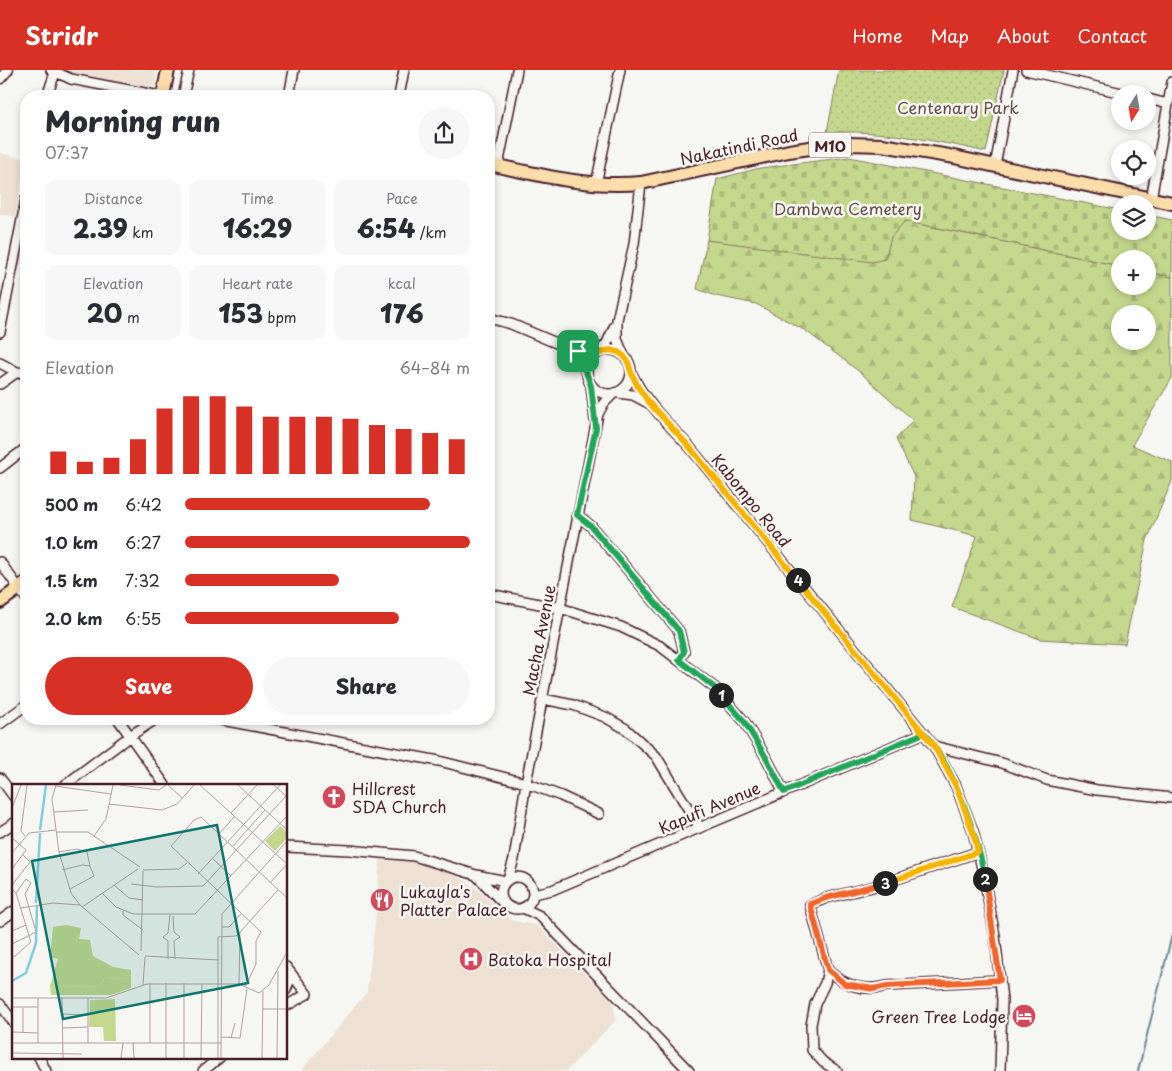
<!DOCTYPE html>
<html lang="en">
<head>
<meta charset="utf-8">
<style>
	body { margin:0; font-family:"Playpen Sans",sans-serif; background:#f7f7f7; color:#2b2b33; height:100vh; display:flex; flex-direction:column; font-size:19px; white-space:nowrap }
	* { box-sizing:border-box; margin:0 }
	p { font-size:16px; color:#7c7c81 }
	.icon { flex:none; width:28px; height:28px; fill:none; stroke:currentColor; stroke-width:2; stroke-linecap:round; stroke-linejoin:round }
	.map { position:relative; flex:1; overflow:hidden }
	.drawer { position:absolute; left:20px; top:20px; width:475px; height:635px; display:flex; flex-direction:column; background:#fff; border-radius:20px; box-shadow:0 2px 8px #0003 }
	.drawer>* { flex:none }
	.needle { width:32px; rotate:191deg }
	.fabs { position:absolute; left:1111px; top:15px; display:grid; gap:10px }
	.fabs a { display:grid; place-items:center; width:45px; height:45px; border-radius:50%; background:#fff; box-shadow:0 2px 8px #0003; font-size:25px }
	.pin { position:absolute; display:grid; place-items:center; width:42px; height:42px; color:#fff; margin:-21px; border-radius:10px; box-shadow:0 2px 8px #0006 }
	.km { position:absolute; width:25px; height:25px; margin:-12px; border-radius:50%; background:#222; color:#fff; font-size:14px; line-height:25px; text-align:center }
	.round { display:grid; place-items:center; flex:none; width:52px; height:52px; border-radius:26px; background:#f7f7f7 }
	.headline { display:flex; align-items:center; justify-content:space-between; height:85px; padding:0 25px }
	h1 { font-size:28px; font-weight:800; line-height:38px }
	.figures { display:grid; grid-template-columns:repeat(3,1fr); gap:8px; height:85px; padding:5px 25px }
	.figures div { display:grid; align-content:center; border-radius:12px; background:#f7f7f7; text-align:center }
	.figures b { font-size:25px; font-weight:800 }
	.figures small { font-size:14px; font-weight:400 }
	.figures p { font-size:14px }
	.chart { height:140px; padding:10px 25px }
	.chart p { display:flex; justify-content:space-between }
	.chart svg { width:100%; height:90px; margin-top:5px; stroke:#d93025; stroke-width:6 }
	.cta { display:flex; gap:10px; margin-top:auto; padding:10px 25px }
	.cta a { flex:1; height:58px; border-radius:30px; background:#d93025; color:#fff; font-size:20px; font-weight:800; line-height:58px; text-align:center }
	.cta a+a { background:#f7f7f7; color:#2b2b33 }
	ul { padding:0 25px; list-style:none; font-size:16px }
	li { display:grid; grid-template-columns:80px 60px 1fr; align-items:center; height:38px }
	li i { height:12px; border-radius:6px; background:#d93025 }
	header { display:flex; align-items:center; gap:30px; box-sizing:border-box; height:70px; padding:0 25px; background:#d93025; color:#fff }
	header strong { font-size:24px }
	nav { display:flex; gap:28px; margin-inline-start:auto; font-size:18px }
	.map>svg:first-child { display:block }
</style>
</head>
<body>
<header>
<strong>Stridr</strong>
<nav><a>Home</a><a>Map</a><a>About</a><a>Contact</a></nav>
</header>
<div class="map">
<svg width="1172" height="1001" viewBox="0 0 1172 1001">
	<defs>
		<pattern id="grass-dots" width="8" height="8" patternUnits="userSpaceOnUse" patternTransform="scale(1.25)"><rect width="8" height="8" fill="#c4d88d"/><path d="M2 2h.1M6 6h.1" fill="none" stroke="#aab97a" stroke-width="1.8" stroke-linecap="round"/></pattern>
		<pattern id="forest-firs" width="22" height="20" patternUnits="userSpaceOnUse" patternTransform="scale(1.25)"><rect width="22" height="20" fill="#c4d88d"/><path d="M5 1l3.5 6h-7zM16 11l3.5 6h-7z" fill="#aab97a"/></pattern>
		<pattern id="cemetery-stones" width="16" height="16" patternUnits="userSpaceOnUse" patternTransform="scale(1.25)"><rect width="16" height="16" fill="#c4d88d"/><path d="M2 7V4a2 2 0 0 1 4 0v3zM10 15v-3a2 2 0 0 1 4 0v3z" fill="#aab97a"/></pattern>
	</defs>
	<rect width="100%" height="100%" fill="#f6f6f2"/>
	<filter id="ink" filterUnits="userSpaceOnUse"><feTurbulence type="fractalNoise" baseFrequency=".02" numOctaves="2"/><feDisplacementMap in="SourceGraphic" scale="10" xChannelSelector="R" yChannelSelector="G"/><feConvolveMatrix kernelMatrix="1 2 1 2 8 2 1 2 1" color-interpolation-filters="sRGB"/></filter>
	<g filter="url(#ink)">
		<path fill="#eee0d3" d="M61,0H157L155,14L146,18L69,4Z
			M0,83L26,89L15,147L0,144Z
			M380,790L413,792L450,803L471,814L513,851L537,855L613,932L616,950L566,1001H301L367,922L376,844Z"/>
		<path fill="url(#grass-dots)" stroke="#877c5c" d="M839,0H1004L986,82C934,70 881,60 827,62Z"/>
		<path fill="url(#forest-firs)" stroke="#877c5c" fill-rule="evenodd" d="M904,151L1120,196V216H1148V202L1172,207V308L1132,375L1172,392V411L1147,470L1125,574L1040,569L952,537L977,466L912,450L914,407L896,369L913,350L861,303L806,261L756,234L716,226L697,219L707,170L885,189L891,167ZM1120,244H1148V271H1120Z"/>
		<path fill="url(#cemetery-stones)" stroke="#877c5c" d="M849,87L1120,140V161H1148V145L1172,150V207L1148,202V189H1120V196L905,151L891,167L885,189L872,192L707,170L717,109L760,98Z"/>
		<g fill="none" stroke-linecap="round" stroke-linejoin="round">
			<path stroke="#6a8896" stroke-width="2" d="M1138,1001L1172,865"/>
			<g stroke="#4a1f2b" stroke-width="12">
				<path id="minor" d="M51,0L71,9L160,26
					M1026,0L1126,24
					M0,9L8,0
					M47,26L55,3
					M183,26L189,0
					M289,26L294,0
					M399,26L404,0
					M1148,29L1168,34
					M498,96L517,0
					M995,96L1013,0
					M596,114L620,0
					M1151,129L1172,12
					M489,248L511,254L568,278L596,284
					M0,262L26,129
					M569,279L587,302
					M587 302a22 22 0 1 1 44 0a22 22 0 1 1-44 0Z
					M600,282L607,273L615,255
					M624,286L617,269V250L634,174L641,113
					M0,293L17,302
					M631,302C644,331 666,352 688,375L934,676L956,716L973,761L983,802L995,866L1002,930L1000,1001
					M0,314L17,302L26,303
					M591,316L595,350
					M618,323L633,325L648,333
					M0,398L26,378
					M577,445L591,456L679,561L684,582L679,590
					M0,492L26,528
					M489,524L560,538L621,557L660,576L715,618L744,651L767,689L784,722
					M543,629L573,635L605,647L626,659L656,686L700,758
					M118,649L165,715
					M216,649L439,691L526,713L561,726L599,744
					M0,654L26,635
					M934,676L1002,693L1047,710L1097,720L1172,728
					M0,708L14,727
					M65,715L130,666L156,649
					M0,762L14,753
					M286,777L349,780L414,786L476,805L506,811
					M476,805L502,832
					M501 823a16 16 0 1 1 32 0a16 16 0 1 1-32 0Z
					M508,809L514,789L526,713L560,538L598,344L604,333L613,324
					M533,824L552,820L924,663
					M523,838L540,846L689,1001
					M0,851L14,841
					M286,897L307,924L286,936
					M828,900C844,916 865,922 887,916L1000,910
					M286,920L291,905
					M0,934L14,953
					M39,987L46,1001
					M203,1001L220,987
					M837,1001L823,992L812,980L811,955L815,934L825,913L828,900L810,835L826,828L872,817L978,782"/>
			</g>
			<g stroke="#4a1f2b" stroke-width="16">
				<path id="highway" d="M163,26L168,0
					M489,94C539,105 589,118 641,113L789,81L823,76L849,74L882,75L949,86L1172,133
					M0,532L26,513"/>
			</g>
			<use href="#minor" stroke="#f6f6f2" stroke-width="9"/>
			<use href="#highway" stroke="#faddab" stroke-width="12"/>
		</g>
	</g>
	<g fill="none" stroke-linecap="round" stroke-linejoin="round" filter="url(#ink)">
		<g stroke="#fff" stroke-width="10">
			<path id="split-1" d="M578,281L568,278L586,302L591,316L596,358L577,445L591,456L679,561L684,582L679,590L715,618L721,625"/>
		</g>
		<g stroke="#fff" stroke-width="10">
			<path id="split-2" d="M721,625L744,651L767,689L784,722L924,663C954,698 977,764 985,809"/>
		</g>
		<g stroke="#fff" stroke-width="10">
			<path id="split-3" d="M885,813L826,828L810,834L828,900L845,914L873,919L887,916L1000,910L985,809"/>
		</g>
		<g stroke="#fff" stroke-width="10">
			<path id="split-4" d="M798,510L934,676L956,716L973,762L978,782L885,813"/>
		</g>
		<g stroke="#fff" stroke-width="10">
			<path id="split-5" d="M578,281L596,284L610,280L618,282L624,286L628,292L631,302L638,317L650,334L688,375L798,510"/>
		</g>
		<use href="#split-1" stroke="#22a559" stroke-width="6"/>
		<use href="#split-2" stroke="#22a559" stroke-width="6"/>
		<use href="#split-3" stroke="#f0652b" stroke-width="6"/>
		<use href="#split-4" stroke="#f5b400" stroke-width="6"/>
		<use href="#split-5" stroke="#f5b400" stroke-width="6"/>
	</g>
	<defs>
		<g id="church-disc" transform="scale(1.25)"><circle r="9.5" fill="#d1495b" stroke="#f6f6f2"/><path d="M-1.2-6h2.4v3.5h3.3v2.4h-3.3V6h-2.4V-.1h-3.3v-2.4h3.3Z" fill="#fff"/></g>
		<g id="restaurant-disc" transform="scale(1.25)"><circle r="9.5" fill="#d1495b" stroke="#f6f6f2"/><path d="M-5-6h1v4h1v-4h1v4h1v-4h1v5L-1.5 .5V6h-2V.5L-5-1ZM5-6V6H3V1.5H1.5Q1.5-4 5-6Z" fill="#fff"/></g>
		<g id="hospital-disc" transform="scale(1.25)"><circle r="9.5" fill="#d1495b" stroke="#f6f6f2"/><path d="M-5-5h3v3.5h4V-5h3V5h-3V1.5h-4V5h-3Z" fill="#fff"/></g>
		<g id="hotel-disc" transform="scale(1.25)"><circle r="9.5" fill="#d1495b" stroke="#f6f6f2"/><path d="M-6-4.5h1.5V1H6V5H4.5V3h-9V5H-6ZM-4 0a1.8 1.8 0 1 1 3.6 0ZM.5 0V-2.5h3Q6-2.5 6 0Z" fill="#fff"/></g>
	</defs>
	<g fill-rule="evenodd">
		<use href="#church-disc" x="334" y="727"/>
		<use href="#restaurant-disc" x="382" y="830"/>
		<use href="#hospital-disc" x="471" y="889"/>
		<use href="#hotel-disc" x="1024" y="946"/>
	</g>
	<g text-anchor="middle" dominant-baseline="central" stroke-width="5" stroke-linejoin="round" paint-order="stroke">
		<rect fill="#f6f6f2" stroke="#7e6067" stroke-width="1" x="809" y="62.5" width="42" height="25" rx="4"/>
		<g font-size="15" font-weight="bold" fill="#4a1f2b">
			<text x="830" y="75">M10</text>
		</g>
		<g font-size="16" fill="#684d44" stroke="#f6f6f2">
			<text x="958" y="37">Centenary Park</text>
			<text x="848" y="138">Dambwa Cemetery</text>
		</g>
		<g font-size="16" fill="#4a1f2b" stroke="#f6f6f2">
			<text transform="translate(739 76) rotate(-12)">Nakatindi Road</text>
			<text transform="translate(752 430) rotate(51)">Kabompo Road</text>
			<text transform="translate(538 570) rotate(-79)">Macha Avenue</text>
			<text transform="translate(709 737) rotate(-23)">Kapufi Avenue</text>
		</g>
		<g font-size="16" fill="#4a1f2b" stroke="#f6f6f2" text-anchor="start">
			<text x="352" y="718">Hillcrest<tspan x="352" dy="18">SDA Church</tspan></text>
			<text x="400" y="821">Lukayla's<tspan x="400" dy="18">Platter Palace</tspan></text>
			<text x="488" y="889">Batoka Hospital</text>
			<text x="1006" y="946" text-anchor="end">Green Tree Lodge</text>
		</g>
	</g>
	<g transform="translate(12 714)">
		<rect width="275" height="275" fill="#f6f6f2"/>
		<path d="M268,42L275,48V54L263,67L253,57ZM103,215L104,257H92L91,243H77L78,216Z" fill="#c4d88d"/>
		<path d="M54,141L69,144L67,155L78,156L81,172L101,183L119,186V194L92,195L88,203L38,202L46,175L38,173L41,143Z" fill="#c4d88d"/>
		<path d="M119,194V204L99,211H39L38,202L88,203L92,195Z" fill="#c4d88d"/>
		<path fill="none" stroke="#80cedd" stroke-width="2.5" d="M28,46L34,1M24,119L28,49M0,197L14,189L24,159L25,122"/>
		<path fill="none" stroke="#b1a0a2" stroke-width="1" d="M44,1L40,15L47,68L59,109L68,121L127,171M108,1L147,6L154,1M156,1L170,14M188,1L275,80M226,1L275,46M262,1L275,13M43,2L99,10M97,20L150,26L165,20L182,1M0,24L9,1M42,28L76,26M219,29L245,1M44,48H76L128,83M206,51L223,32M13,52L9,47L15,1M82,52L94,35L101,1M0,54L14,66L0,85M220,63L253,26M47,68L65,65L75,68L78,82M0,69L17,49L44,46M201,75L219,92M50,86L70,81L78,82M131,86L167,85L175,79M186,90L268,1M258,99L275,80M119,100L145,103L191,102L275,11M0,101L18,78L11,71M102,101L117,114L131,116M0,105L4,109L19,158L2,173M58,105L82,92L78,82M90,109L104,123L121,130H183L275,32M70,123L126,85M9,124L41,119L68,121M111,127V131L131,146M161,132L162,148L168,153L162,157L163,175M210,143H217L229,130M0,147L14,141M0,160L24,148L13,110L19,99L14,95L4,109M129,167L131,87M133,172L207,176M156,175V157L151,153L156,149L158,131M209,200H227L247,209L257,201L275,168M227,200L228,148L266,106M131,201L133,173M233,203L244,180V157L249,148L159,62L182,36L189,33L275,114M0,214H94L135,200H209M50,214L51,274M76,214V259M0,223H26M251,225H275M50,230L76,231M51,244L76,243M0,248L26,249M11,248V224M209,253L228,254L235,205M219,254L223,239M0,259H209M26,259V214M121,259L122,274M138,259V199M0,269L70,270M109,274L111,259M154,274V199M172,274V199M189,274L190,200M206,274V153L224,152L228,148M209,274L210,130L275,57M250,274L251,207M265,274L266,187"/>
		<path fill="#0f766e" fill-opacity="0.15" stroke="#0f766e" stroke-width="2.5" d="M205,41L236,199L51,235L20,77Z"/>
		<rect width="275" height="275" fill="none" stroke="#4a1f2b" stroke-width="2.5"/>
	</g>
</svg>
<div class="fabs">
<a><svg class="needle" viewBox="-14 -14 28 28"><path d="M0-13l5 13h-10z" fill="#e53935"/><path d="M0 13l5-13h-10z" fill="#7c7c81"/></svg></a>
<a><svg class="icon" aria-label="locate" viewBox="0 0 24 24"><circle cx="12" cy="12" r="6"/><path d="M12 2v4M12 18v4M2 12h4M18 12h4"/></svg></a>
<a><svg class="icon" aria-label="layers" viewBox="0 0 24 24"><path d="M12 4l9 5-9 5-9-5zM3 14l9 5 9-5"/></svg></a>
<a>+</a>
<a>−</a>
</div>
<div class="pin" style="left:578px;top:281px;background:#1e9e55"><svg class="icon" aria-label="arrive" viewBox="0 0 24 24"><path d="M6 21V4h12l-3 4 3 4H6"/></svg></div>
<b class="km" style="left:721px;top:625px">1</b>
<b class="km" style="left:985px;top:809px">2</b>
<b class="km" style="left:885px;top:813px">3</b>
<b class="km" style="left:798px;top:510px">4</b>
<section class="drawer">
<div class="headline"><div><h1>Morning run</h1><p>07:37</p></div><a class="round"><svg class="icon" aria-label="share" viewBox="0 0 24 24"><path d="M12 15V3M7 8l5-5 5 5M5 13v7h14v-7"/></svg></a></div>
<div class="figures">
<div><p>Distance</p><b>2.39<small> km</small></b></div>
<div><p>Time</p><b>16:29</b></div>
<div><p>Pace</p><b>6:54<small> /km</small></b></div>
</div>
<div class="figures">
<div><p>Elevation</p><b>20<small> m</small></b></div>
<div><p>Heart rate</p><b>153<small> bpm</small></b></div>
<div><p>kcal</p><b>176</b></div>
</div>
<div class="chart"><p><span>Elevation</span>64–84 m</p>
<svg viewBox="0 0 160 44" preserveAspectRatio="none"><path d="M5 44V33M15 44V38M25 44V36M35 44V27M45 44V12M55 44V6M65 44V6M75 44V11M85 44V16M95 44V16M105 44V16M115 44V17M125 44V20M135 44V22M145 44V24M155 44V27"/></svg>
</div>
<ul>
<li><b>500 m</b>6:42<i style="width:86%"></i></li>
<li><b>1.0 km</b>6:27<i style="width:100%"></i></li>
<li><b>1.5 km</b>7:32<i style="width:54%"></i></li>
<li><b>2.0 km</b>6:55<i style="width:75%"></i></li>
</ul>
<div class="cta"><a>Save</a><a>Share</a></div>
</section>
</div>
</body>
</html>
